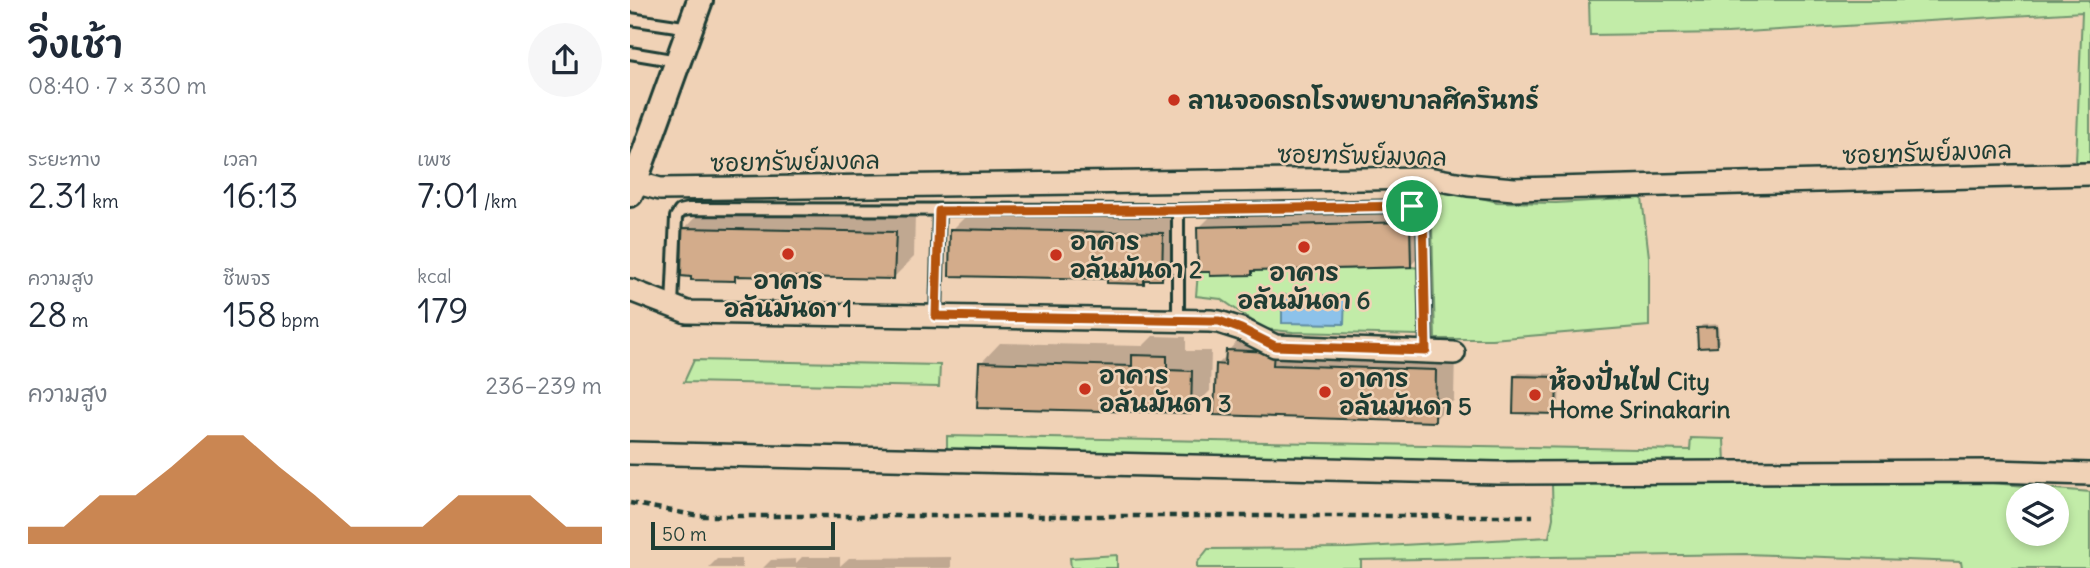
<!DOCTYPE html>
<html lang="th">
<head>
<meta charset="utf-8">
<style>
	body { margin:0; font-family:Delius,"Playpen Sans Thai",sans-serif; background:#f6f6f7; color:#1f2937; height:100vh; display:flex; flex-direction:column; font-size:26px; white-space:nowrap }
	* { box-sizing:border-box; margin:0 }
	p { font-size:23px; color:#747a83 }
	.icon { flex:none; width:38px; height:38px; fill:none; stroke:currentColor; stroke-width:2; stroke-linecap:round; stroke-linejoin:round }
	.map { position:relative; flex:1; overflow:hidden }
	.side { display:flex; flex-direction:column; background:#fff; width:630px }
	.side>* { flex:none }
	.controls { position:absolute; left:1376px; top:483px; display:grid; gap:14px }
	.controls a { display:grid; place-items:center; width:63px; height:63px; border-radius:50%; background:#fff; box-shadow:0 4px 10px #0003; font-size:35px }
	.scale { position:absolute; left:21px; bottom:18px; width:184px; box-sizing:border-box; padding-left:7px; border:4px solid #1f3d34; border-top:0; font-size:19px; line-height:24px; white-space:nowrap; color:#1f3d34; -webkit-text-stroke:5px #f0d2b6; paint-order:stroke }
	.pin { position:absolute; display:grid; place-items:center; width:60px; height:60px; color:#fff; margin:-30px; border:4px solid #fff; border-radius:50%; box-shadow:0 2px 7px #0007 }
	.round { display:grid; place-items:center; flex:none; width:74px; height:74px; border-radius:37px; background:#f6f6f7 }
	.head { display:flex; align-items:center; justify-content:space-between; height:119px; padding:0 28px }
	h1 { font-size:38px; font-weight:600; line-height:52px }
	.metrics { display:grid; grid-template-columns:repeat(3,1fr); gap:10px; height:119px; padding:7px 28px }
	.metrics div { display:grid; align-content:center }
	.metrics b { font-size:35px; font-weight:600 }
	.metrics small { font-size:19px; font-weight:400 }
	.metrics p { font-size:19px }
	.chart { height:196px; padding:14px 28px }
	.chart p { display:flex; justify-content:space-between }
	.chart svg { width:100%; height:126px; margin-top:7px; fill:#b45309; opacity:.7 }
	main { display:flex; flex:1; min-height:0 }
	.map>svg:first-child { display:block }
</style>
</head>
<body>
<main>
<section class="side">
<div class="head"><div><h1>วิ่งเช้า</h1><p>08:40 · 7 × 330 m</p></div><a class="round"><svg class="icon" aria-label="share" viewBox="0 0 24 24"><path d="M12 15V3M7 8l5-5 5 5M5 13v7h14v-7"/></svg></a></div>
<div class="metrics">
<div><p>ระยะทาง</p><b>2.31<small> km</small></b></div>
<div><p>เวลา</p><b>16:13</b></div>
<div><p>เพซ</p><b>7:01<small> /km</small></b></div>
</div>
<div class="metrics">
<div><p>ความสูง</p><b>28<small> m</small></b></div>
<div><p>ชีพจร</p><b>158<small> bpm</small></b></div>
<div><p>kcal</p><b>179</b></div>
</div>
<div class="chart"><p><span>ความสูง</span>236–239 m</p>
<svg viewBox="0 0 160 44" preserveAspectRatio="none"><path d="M0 44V38L10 38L20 27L30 27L40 17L50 6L60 6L70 17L80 27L90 38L100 38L110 38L120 27L130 27L140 27L150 38L160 38V44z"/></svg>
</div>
</section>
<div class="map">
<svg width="1460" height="568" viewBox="0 0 1460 568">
	<rect width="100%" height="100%" fill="#f0d2b6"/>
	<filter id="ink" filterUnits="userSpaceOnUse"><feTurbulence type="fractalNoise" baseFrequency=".0143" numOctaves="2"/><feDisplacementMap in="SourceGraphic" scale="14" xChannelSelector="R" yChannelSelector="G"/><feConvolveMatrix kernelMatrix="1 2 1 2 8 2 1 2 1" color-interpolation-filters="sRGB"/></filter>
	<g filter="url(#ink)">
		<path fill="#c2eca8" stroke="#70946e" stroke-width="2" fill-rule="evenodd" d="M959,0H1460V162H1446L1452,12L1097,33L960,35Z
			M801,189L836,194L867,202L926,203L1012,198L1019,257V326L862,339H805Z
			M781,267L790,268L788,335L663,332L634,329L591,299L566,296L568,272Z
			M64,360L310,365L309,387L54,382Z
			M317,436L1060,450L1061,438L1094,439L1095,463L807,461L317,450Z
			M953,481H1340L1460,492V568H1332L1331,562L1116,554L731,560V568H567V563L578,549L717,548L919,537L923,518L922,485ZM1388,495H1426V534H1388Z
			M487,555V568H441L440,558Z"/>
		<path fill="#8dc2ea" stroke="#618da1" stroke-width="2" d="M652,295L715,296L714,324L652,323Z"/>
		<path fill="#0003" d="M799,203L800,246L780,266L625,269L621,273L569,228L589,208Z
			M73,209L285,213L284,257L264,277L109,275L104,279L54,229Z
			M342,210L552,214V259L532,279L517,278L513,282L478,277L322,230Z
			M1088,324L1089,342L1086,345L1069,329L1072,325Z
			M617,331L663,333V345L825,350L824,400L804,420L587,365L597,355L598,351Z
			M523,336L556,337V351H581L580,391L560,411L351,363L370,343L513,346Z
			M889,373L930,374L929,409L926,413L885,376Z
			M172,557H210V566L219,558L321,557V568H133L141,560L166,559V563Z
			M87,559H112V568H78Z"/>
		<path fill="#d3ac8b" stroke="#1f3d34" stroke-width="2" d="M780,222L781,267L622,271V275L580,276V272H568L567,227Z
			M52,228L266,232L264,279L105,276V281L61,280V277L51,276Z
			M320,229L533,233L532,280H514V284L477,283V279L319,276Z
			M1086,327L1087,347L1068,348L1067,328Z
			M596,350L644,352L643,365L806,370L805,422L584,415L586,364L595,365Z
			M502,355L537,356V370L562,371L561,413L347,408L349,362L502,366Z
			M884,376L927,377L926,414L883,413Z"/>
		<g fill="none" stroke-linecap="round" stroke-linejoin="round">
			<g stroke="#1f3d34" stroke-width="16">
				<path id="service" d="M0,19L60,28
					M0,53L48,61
					M548,210V320
					M42,306L46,217L50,211L59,209L548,210L782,206L791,209L793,215L796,351
					M306,316L309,211"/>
			</g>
			<g stroke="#1f3d34" stroke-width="26">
				<path id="minor" d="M4,182L30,189L798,178L838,185L884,189L1460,174
					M0,290L57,312L580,321L589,322L611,329L645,346L824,353
					M0,453L868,473L1363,471L1460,474"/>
			</g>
			<g stroke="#1f3d34" stroke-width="30">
				<path id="tertiary" d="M0,194L70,0"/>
			</g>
			<path stroke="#1f3d34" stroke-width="4.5" stroke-dasharray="7 5" stroke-linecap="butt" d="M0,503L69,516H903"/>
			<use href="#service" stroke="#f0d2b6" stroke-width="10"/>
			<use href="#minor" stroke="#f0d2b6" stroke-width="21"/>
			<use href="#tertiary" stroke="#f0d2b6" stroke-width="24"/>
		</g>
	</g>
	<g fill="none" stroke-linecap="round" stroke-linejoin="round" filter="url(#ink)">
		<g stroke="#fff" stroke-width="14">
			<path id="route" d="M782,206L791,209L793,215L796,351L645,346L611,329L589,321H580L306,316L309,211L548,210Z"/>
		</g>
		<use href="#route" stroke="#b45309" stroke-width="9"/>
	</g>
	<g fill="#c8321e" stroke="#f0d2b6" stroke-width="2.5">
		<circle cx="544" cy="100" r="7"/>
		<circle cx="674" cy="247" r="7"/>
		<circle cx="158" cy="254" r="7"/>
		<circle cx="426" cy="255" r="7"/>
		<circle cx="455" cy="389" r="7"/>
		<circle cx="695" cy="392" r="7"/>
		<circle cx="905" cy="395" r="7"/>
	</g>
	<g text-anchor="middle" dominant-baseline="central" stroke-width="5" stroke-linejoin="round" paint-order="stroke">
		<g font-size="24" font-weight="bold" fill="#1f3d34" stroke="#f0d2b6" text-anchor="start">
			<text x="558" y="100">ลานจอดรถโรงพยาบาลศิครินทร์</text>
			<text x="440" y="241">อาคาร<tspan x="440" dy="28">อลันมันดา 2</tspan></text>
			<text x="674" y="272" text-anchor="middle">อาคาร<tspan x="674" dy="28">อลันมันดา 6</tspan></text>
			<text x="158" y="280" text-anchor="middle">อาคาร<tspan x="158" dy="28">อลันมันดา 1</tspan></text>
			<text x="469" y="375">อาคาร<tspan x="469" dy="28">อลันมันดา 3</tspan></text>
			<text x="709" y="378">อาคาร<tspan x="709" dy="28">อลันมันดา 5</tspan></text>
			<text x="919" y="381">ห้องปั่นไฟ City<tspan x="919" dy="28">Home Srinakarin</tspan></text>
		</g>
		<g font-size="24" fill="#1f3d34" stroke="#f0d2b6">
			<text transform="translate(1297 152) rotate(-2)">ซอยทรัพย์มงคล</text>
			<text transform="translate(732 155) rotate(1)">ซอยทรัพย์มงคล</text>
			<text transform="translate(165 161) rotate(-1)">ซอยทรัพย์มงคล</text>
		</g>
	</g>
</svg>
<div class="controls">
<a><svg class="icon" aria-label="layers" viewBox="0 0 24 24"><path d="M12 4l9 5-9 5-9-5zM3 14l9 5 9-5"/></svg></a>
</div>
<div class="scale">50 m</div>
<div class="pin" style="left:782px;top:206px;background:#1e9e55"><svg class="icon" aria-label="arrive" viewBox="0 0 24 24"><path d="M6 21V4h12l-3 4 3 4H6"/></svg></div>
</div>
</main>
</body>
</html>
